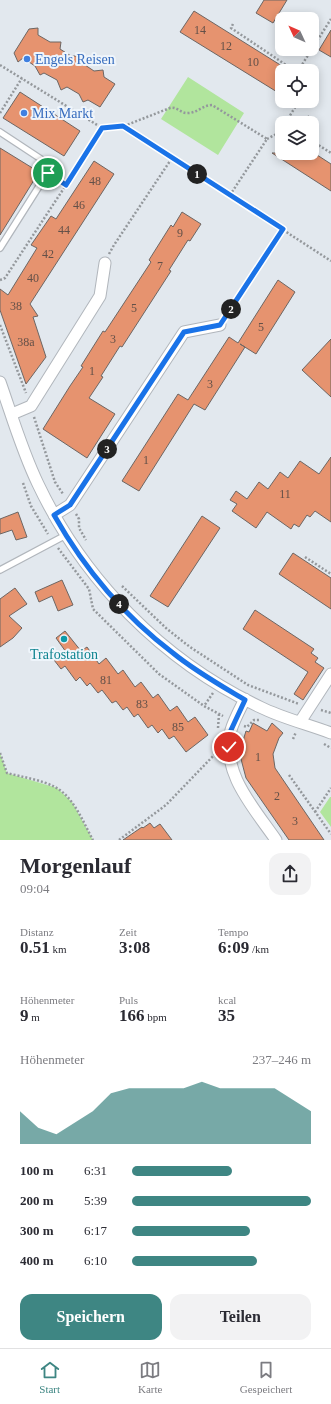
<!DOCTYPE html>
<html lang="de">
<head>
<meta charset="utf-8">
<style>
	body { margin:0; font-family:Georgia,serif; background:#f2f2f3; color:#2b2b33; height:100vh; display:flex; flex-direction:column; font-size:15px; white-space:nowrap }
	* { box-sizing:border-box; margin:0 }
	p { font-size:13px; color:#7c7c81 }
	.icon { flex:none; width:22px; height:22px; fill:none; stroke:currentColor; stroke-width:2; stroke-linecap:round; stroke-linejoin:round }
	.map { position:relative; height:840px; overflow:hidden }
	.details { display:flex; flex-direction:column; background:#fff; flex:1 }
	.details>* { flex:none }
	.needle { width:26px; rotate:314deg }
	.controls { position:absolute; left:275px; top:12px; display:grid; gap:8px }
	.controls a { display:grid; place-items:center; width:44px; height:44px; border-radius:8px; background:#fff; box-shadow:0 2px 10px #0003; font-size:20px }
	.pin { position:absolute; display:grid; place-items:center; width:34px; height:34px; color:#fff; margin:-17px; border:2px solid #fff; border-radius:50%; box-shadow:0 1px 4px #0007 }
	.km { position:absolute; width:20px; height:20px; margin:-10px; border-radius:50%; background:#222; color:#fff; font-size:11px; line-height:20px; text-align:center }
	.round { display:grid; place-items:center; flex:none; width:42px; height:42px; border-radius:12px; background:#f2f2f3 }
	.head { display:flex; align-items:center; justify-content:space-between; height:68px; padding:0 20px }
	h1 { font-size:22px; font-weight:600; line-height:30px }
	.stats { display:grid; grid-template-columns:repeat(3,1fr); gap:6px; height:68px; padding:4px 20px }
	.stats div { display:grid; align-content:center }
	.stats b { font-size:17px; font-weight:600 }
	.stats small { font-size:11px; font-weight:400 }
	.stats p { font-size:11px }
	.chart { height:112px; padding:8px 20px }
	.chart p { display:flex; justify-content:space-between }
	.chart svg { width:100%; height:72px; margin-top:4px; fill:#3e8683; opacity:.7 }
	.cta { display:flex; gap:8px; margin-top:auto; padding:8px 20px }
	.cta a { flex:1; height:46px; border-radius:12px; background:#3e8683; color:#fff; font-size:16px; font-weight:600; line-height:46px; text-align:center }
	.cta a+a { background:#f2f2f3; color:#2b2b33 }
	ul { padding:0 20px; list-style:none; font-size:13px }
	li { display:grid; grid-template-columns:64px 48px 1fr; align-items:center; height:30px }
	li i { height:10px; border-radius:5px; background:#3e8683 }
	.menu { display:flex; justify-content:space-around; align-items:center; height:56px; border-top:1px solid #e1e1e2; background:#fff; font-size:11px; color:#7c7c81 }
	.menu a { display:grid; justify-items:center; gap:2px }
	.menu .on { color:#3e8683 }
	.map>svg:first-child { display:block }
</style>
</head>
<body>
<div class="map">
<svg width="331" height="840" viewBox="0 0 331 840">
	<rect width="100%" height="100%" fill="#e2e8ee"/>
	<path fill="#b1e59d" d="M188,77L244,113L218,155L161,119Z
		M0,753L7,773L57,788L72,802L93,840H0Z
		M330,797H331V827L320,812Z"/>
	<path fill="#e6936f" stroke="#6d6663" d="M264,0H287L273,23L256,13Z
		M194,11L282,66V95L180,32Z
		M38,28V35L50,42H61L60,49L71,56H81L82,63L94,71L103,70L104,77L115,84L100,107L88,100L83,102L79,94L67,87L61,90L57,80L44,73L40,75L35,66L23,58L18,62L14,53L29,29Z
		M331,30V57L319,50Z
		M20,92L80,131L64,156L3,118Z
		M0,148L39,172L0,235Z
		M272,153H314L331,164V191Z
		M94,161L114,174L30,304L38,316L33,317L46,357L26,384L0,310V289L8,295L37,248L31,245L51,216L56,219Z
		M182,212L201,224L190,241L188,240L169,270L171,271L122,347L120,346L101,376L103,377L89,398L115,414L87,458L43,429L70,386L83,367L81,366L103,331L105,332L151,262L149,260L171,225L173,227Z
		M278,280L295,292L256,354L240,344L245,347L205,410L194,404L139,491L122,481L178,394L188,400L229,337L238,343Z
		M331,339V397L302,370Z
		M331,457V522L315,511L310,517L307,515L299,527L294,524L291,529L267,512L256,528L232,511L237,504L230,500L236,491L247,499L259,482L268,489L280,472L288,478L300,461L319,474Z
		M18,512L27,537L16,540L12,530L0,534V519Z
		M202,516L220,528L168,607L150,596Z
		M293,553L331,578V609L279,574Z
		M62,580L73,605L58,611L52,596L39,602L35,592Z
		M15,588L27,604L9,616L22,628L13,638L0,647V599Z
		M255,610L314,649L311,653L318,658L315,662L324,668L303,700L294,694L308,672L243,629Z
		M65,631L81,651L87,647L99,664L106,658L118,674L123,670L135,687L141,682L153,698L158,694L170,711L177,706L188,722L195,717L208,735L186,752L174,736L169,739L162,729L158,733L152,725L148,728L138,714L134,717L127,707L123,710L116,701L112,703L102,690L98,693L90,683L87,686L80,677L76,681L65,666L61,669L54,660L66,652L56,638Z
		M253,723L267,731L272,723L283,733L279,738L273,754L275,768L324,840H289L246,778L241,759L242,744L246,731L249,732Z
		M150,823L154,828L160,824L172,840H123L142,827L143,828Z"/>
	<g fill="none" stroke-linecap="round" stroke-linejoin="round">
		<g stroke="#b1b6bc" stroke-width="8">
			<path id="lane" d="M0,132L47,163L49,165L50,169L0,248
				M0,570L66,535"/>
		</g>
		<g stroke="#b1b6bc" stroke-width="13">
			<path id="street" d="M0,382C12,416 22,451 38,484C84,581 163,661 260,707C282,718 307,724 331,733
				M12,414L31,406L100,296L105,263
				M54,515L70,505L184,332L220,325
				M245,699C240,709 234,720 231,730C220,772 254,808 276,840
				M300,722L331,674"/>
		</g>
		<path stroke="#94989c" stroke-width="2.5" stroke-dasharray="2 2" stroke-linecap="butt" d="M233,24L231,28L295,71
			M0,65L102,128L123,126L331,261
			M298,71L331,19
			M0,113L22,78
			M289,123V117L299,101
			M297,123L310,116
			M124,126L170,108C177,106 181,114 188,113C197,113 203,105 212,105L267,139L230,195
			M267,139L282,131
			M312,141L331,153
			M54,176L66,185L102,128
			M109,254L114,245L172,158
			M0,280L5,278L66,185
			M226,316L283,229
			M0,325L26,393
			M34,417L55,482L63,494
			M23,483L31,506L48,534
			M76,514L79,519V528L86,540
			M58,548L89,589L93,609L159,674L204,706
			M305,557L331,574
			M122,586L167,629L190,647L248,685L299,704
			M213,693L204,706L223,716
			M321,710L331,713
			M244,726L247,727L254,720H260
			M218,728L219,714
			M293,739L296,732
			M324,744L331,748
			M0,753L7,773C22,777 42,780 55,787C74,797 83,822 93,840
			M289,775L331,834
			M315,812L331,788
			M119,840L166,805L217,752V751"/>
		<use href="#lane" stroke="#fff" stroke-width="5.5"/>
		<use href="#street" stroke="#fff" stroke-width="11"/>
	</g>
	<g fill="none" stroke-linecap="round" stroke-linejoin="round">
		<g stroke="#fff" stroke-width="8">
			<path id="route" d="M48,173L66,185L102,128L123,126L283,229L220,325L184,332L70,505L54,515C84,568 124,616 173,653C195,671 220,685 245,700L231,730L229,747"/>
		</g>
		<use href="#route" stroke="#1a73e8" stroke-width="5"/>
	</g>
	<g fill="#3f7fe0" stroke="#eff5fb" stroke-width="1.5">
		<circle cx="27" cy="59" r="4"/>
		<circle cx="24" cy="113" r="4"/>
	</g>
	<circle fill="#0f9aa8" stroke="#eff5fb" stroke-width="1.5" cx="64" cy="639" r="4"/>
	<g text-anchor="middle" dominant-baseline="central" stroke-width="4" stroke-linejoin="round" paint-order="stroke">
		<g font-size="12" fill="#635048">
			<text x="200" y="30">14</text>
			<text x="226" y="46">12</text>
			<text x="253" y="62">10</text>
			<text x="95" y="181">48</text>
			<text x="79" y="205">46</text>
			<text x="64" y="230">44</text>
			<text x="180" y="233">9</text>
			<text x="48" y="254">42</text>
			<text x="160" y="266">7</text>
			<text x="33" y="278">40</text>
			<text x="16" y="306">38</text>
			<text x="134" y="308">5</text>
			<text x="261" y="327">5</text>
			<text x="113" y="339">3</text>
			<text x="26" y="342">38a</text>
			<text x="92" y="371">1</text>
			<text x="210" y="384">3</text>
			<text x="146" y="460">1</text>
			<text x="285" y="494">11</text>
			<text x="106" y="680">81</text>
			<text x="142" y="704">83</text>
			<text x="178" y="727">85</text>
			<text x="258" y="757">1</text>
			<text x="277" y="796">2</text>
			<text x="295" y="821">3</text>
		</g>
		<g font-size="14" fill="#366cbe" stroke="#eff5fb" text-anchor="start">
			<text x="35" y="59">Engels Reisen</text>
			<text x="32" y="113">Mix Markt</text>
		</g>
		<g font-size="14" fill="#0d838f" stroke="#eff5fb">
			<text x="64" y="654">Trafostation</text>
		</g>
	</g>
</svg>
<div class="controls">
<a><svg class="needle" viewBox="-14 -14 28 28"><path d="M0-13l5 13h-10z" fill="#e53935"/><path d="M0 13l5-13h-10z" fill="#7c7c81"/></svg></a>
<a><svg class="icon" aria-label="locate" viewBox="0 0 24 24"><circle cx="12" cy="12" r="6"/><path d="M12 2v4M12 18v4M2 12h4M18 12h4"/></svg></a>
<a><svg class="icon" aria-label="layers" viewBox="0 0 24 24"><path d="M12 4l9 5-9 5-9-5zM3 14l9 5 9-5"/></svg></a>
</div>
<div class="pin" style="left:48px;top:173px;background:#1e9e55"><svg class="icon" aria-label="arrive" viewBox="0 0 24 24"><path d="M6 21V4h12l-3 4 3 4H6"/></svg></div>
<div class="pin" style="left:229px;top:747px;background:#d93025"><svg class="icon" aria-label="check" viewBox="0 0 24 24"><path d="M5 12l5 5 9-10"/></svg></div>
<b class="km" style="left:197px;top:174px">1</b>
<b class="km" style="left:231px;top:309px">2</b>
<b class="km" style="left:107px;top:449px">3</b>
<b class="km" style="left:119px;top:604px">4</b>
</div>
<section class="details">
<div class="head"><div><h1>Morgenlauf</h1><p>09:04</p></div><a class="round"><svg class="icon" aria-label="share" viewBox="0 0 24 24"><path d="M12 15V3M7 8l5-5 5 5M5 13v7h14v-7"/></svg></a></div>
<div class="stats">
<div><p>Distanz</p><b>0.51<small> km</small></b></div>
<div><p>Zeit</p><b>3:08</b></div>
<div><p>Tempo</p><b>6:09<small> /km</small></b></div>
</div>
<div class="stats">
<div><p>Höhenmeter</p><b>9<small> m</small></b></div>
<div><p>Puls</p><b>166<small> bpm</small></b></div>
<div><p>kcal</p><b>35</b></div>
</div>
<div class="chart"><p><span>Höhenmeter</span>237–246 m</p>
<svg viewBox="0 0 160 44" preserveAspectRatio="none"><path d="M0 44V24L10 34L20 38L30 31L40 24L50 13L60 10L70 10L80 10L90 10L100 6L110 10L120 10L130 10L140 10L150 17L160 24V44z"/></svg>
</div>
<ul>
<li><b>100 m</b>6:31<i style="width:56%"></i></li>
<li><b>200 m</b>5:39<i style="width:100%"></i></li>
<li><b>300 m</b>6:17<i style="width:66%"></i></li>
<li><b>400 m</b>6:10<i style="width:70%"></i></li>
</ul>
<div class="cta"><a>Speichern</a><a>Teilen</a></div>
</section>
<nav class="menu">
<a class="on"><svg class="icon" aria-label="home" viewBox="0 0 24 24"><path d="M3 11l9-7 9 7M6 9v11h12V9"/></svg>Start</a>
<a><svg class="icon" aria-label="map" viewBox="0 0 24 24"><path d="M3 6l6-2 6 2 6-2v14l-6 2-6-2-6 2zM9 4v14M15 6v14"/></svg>Karte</a>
<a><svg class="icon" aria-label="saved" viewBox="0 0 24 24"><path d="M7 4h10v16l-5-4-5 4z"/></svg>Gespeichert</a>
</nav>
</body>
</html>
